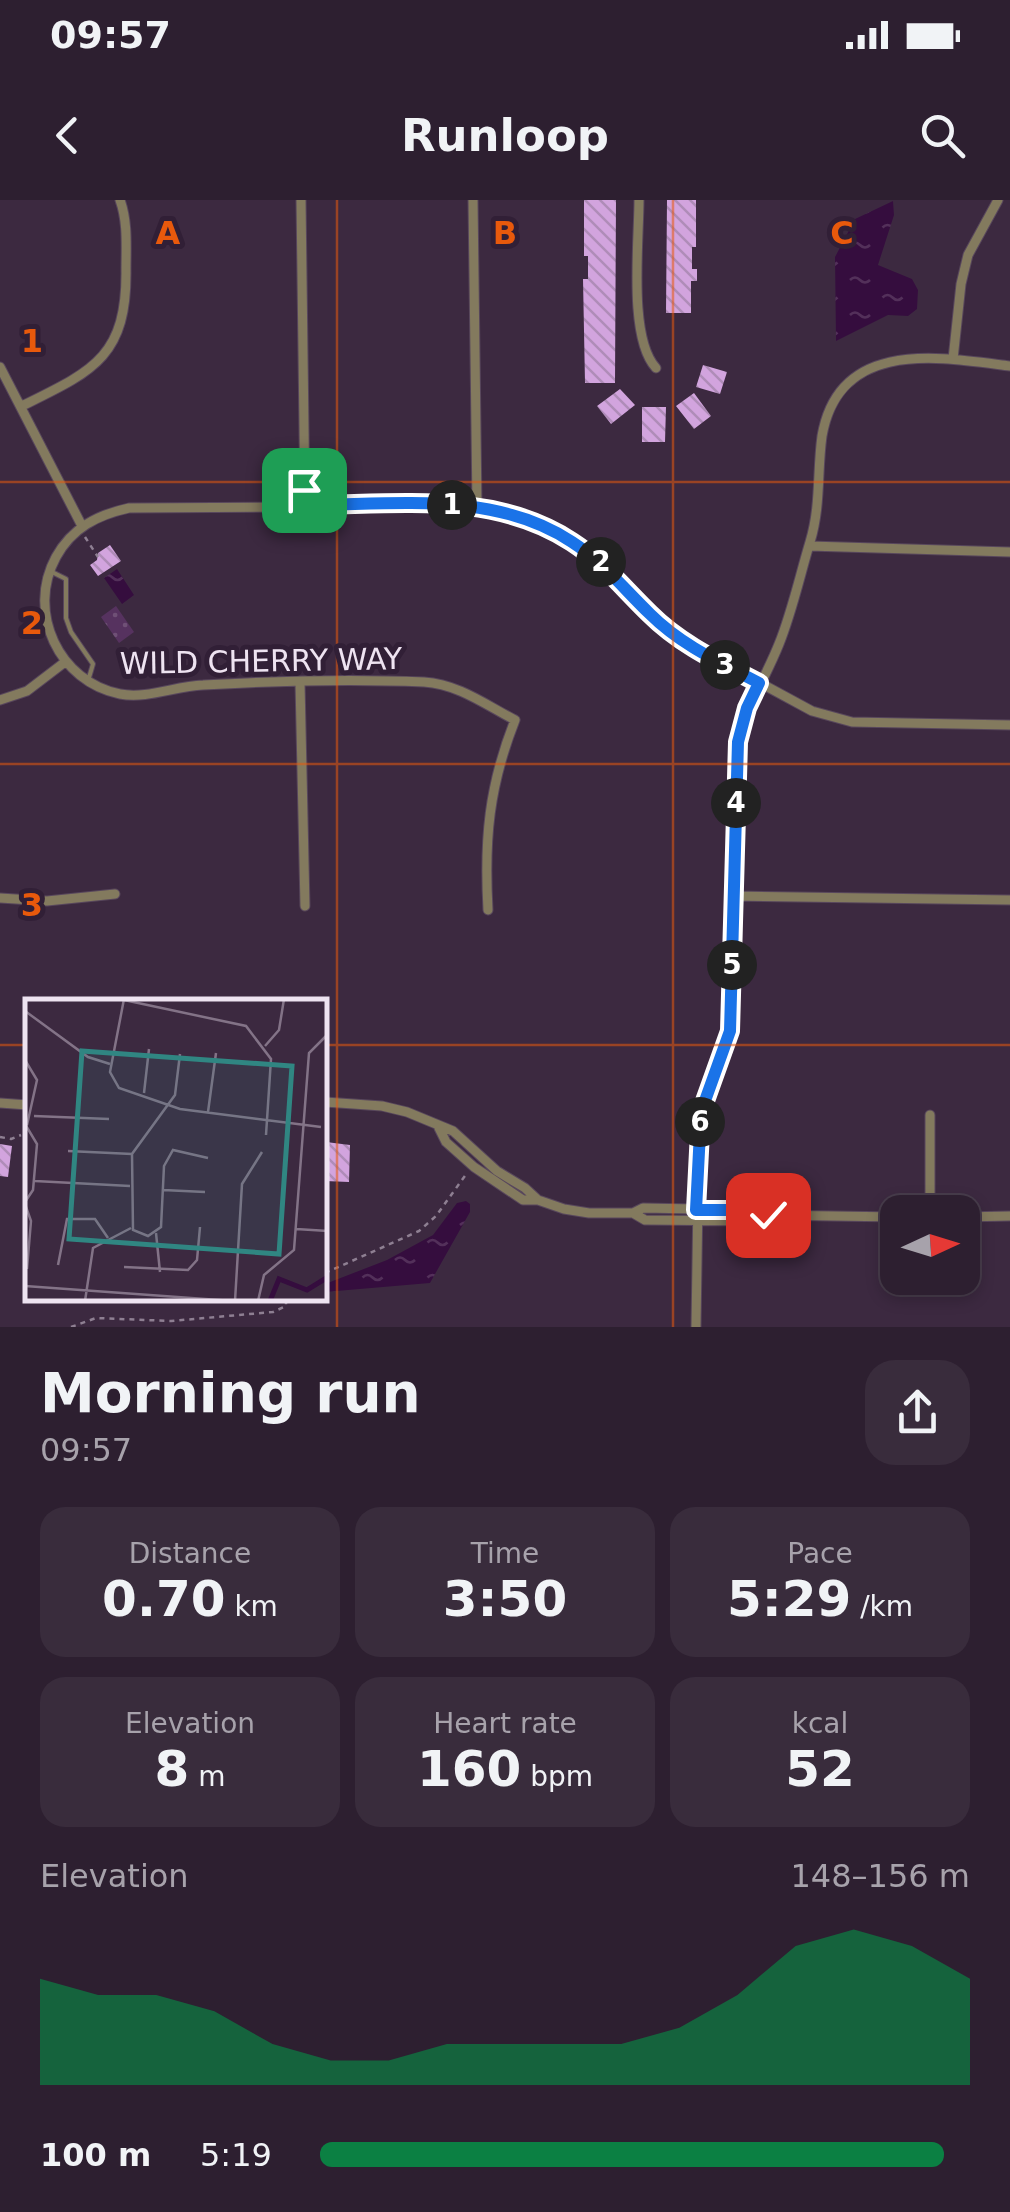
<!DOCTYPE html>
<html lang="en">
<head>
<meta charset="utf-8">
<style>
	body { margin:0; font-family:"DejaVu Sans",sans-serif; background:#392c3c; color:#f1f3f6; height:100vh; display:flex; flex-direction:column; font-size:38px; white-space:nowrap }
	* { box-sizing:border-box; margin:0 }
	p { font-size:32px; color:#a7a2ab }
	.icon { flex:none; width:55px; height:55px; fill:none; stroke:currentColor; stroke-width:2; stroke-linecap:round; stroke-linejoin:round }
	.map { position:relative; height:1127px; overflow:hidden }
	.details { display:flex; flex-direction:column; background:#2d1f30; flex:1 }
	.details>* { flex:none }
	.needle { width:65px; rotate:86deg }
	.tools { position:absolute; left:880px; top:995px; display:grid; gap:20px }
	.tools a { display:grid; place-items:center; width:100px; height:100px; border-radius:20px; background:#2d1f30; box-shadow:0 5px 15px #0003,0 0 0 2px #483d4c; font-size:50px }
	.pin { position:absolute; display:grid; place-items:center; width:85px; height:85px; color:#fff; margin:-42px; border-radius:20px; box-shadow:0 5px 15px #0006 }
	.km { position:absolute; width:50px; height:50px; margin:-25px; border-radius:50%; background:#222; color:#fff; font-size:28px; line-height:50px; text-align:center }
	.round { display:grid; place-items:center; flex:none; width:105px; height:105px; border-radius:30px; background:#392c3c }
	.overview { display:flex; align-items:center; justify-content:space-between; height:170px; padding:0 40px }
	h1 { font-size:55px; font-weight:700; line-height:75px }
	.metrics { display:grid; grid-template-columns:repeat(3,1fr); gap:15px; height:170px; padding:10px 40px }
	.metrics div { display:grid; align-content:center; border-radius:25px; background:#392c3c; text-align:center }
	.metrics b { font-size:50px; font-weight:700 }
	.metrics small { font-size:28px; font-weight:400 }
	.metrics p { font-size:28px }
	.chart { height:280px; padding:20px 40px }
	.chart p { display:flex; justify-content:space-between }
	.chart svg { width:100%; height:180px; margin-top:10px; fill:#0b8043; opacity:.7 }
	ul { padding:0 40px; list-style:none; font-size:32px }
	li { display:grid; grid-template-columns:160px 120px 1fr; align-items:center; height:75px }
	li i { height:25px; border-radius:12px; background:#0b8043 }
	.status { display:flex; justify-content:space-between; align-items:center; height:70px; padding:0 50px; background:#2d1f30; direction:ltr }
	.status svg { height:28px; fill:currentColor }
	header { display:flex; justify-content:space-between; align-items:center; height:130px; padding:0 40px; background:#2d1f30; font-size:45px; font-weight:700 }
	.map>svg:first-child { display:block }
</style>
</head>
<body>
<div class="status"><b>09:57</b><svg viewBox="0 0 49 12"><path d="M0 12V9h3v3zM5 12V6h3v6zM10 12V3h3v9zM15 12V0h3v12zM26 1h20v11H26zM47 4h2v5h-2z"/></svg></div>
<header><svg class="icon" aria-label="back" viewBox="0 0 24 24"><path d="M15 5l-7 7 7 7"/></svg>Runloop<svg class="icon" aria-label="search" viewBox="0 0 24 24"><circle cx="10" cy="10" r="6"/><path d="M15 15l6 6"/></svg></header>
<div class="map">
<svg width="1010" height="1127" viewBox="0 0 1010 1127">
	<defs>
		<pattern id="green-dots" width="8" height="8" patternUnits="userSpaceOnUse" patternTransform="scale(2.5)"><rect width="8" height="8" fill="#56325f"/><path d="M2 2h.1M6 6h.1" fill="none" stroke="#6f5076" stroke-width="1.8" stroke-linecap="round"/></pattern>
		<pattern id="water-ripples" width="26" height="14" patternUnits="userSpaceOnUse" patternTransform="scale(2.5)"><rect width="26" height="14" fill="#350d3e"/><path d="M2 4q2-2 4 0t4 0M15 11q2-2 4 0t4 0" fill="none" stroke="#53305a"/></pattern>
		<pattern id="building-back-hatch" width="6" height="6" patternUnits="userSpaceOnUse" patternTransform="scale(2.5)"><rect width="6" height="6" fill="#d2a4de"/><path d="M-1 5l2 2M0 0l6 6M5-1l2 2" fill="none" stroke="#af8cb8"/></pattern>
	</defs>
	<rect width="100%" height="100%" fill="#3c2940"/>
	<path fill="url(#green-dots)" d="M116,406L134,432L119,443L101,417Z"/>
	<path fill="url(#water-ripples)" d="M893,1L894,15L878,65L912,79L918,90L917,109L908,116L888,115L836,141L835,57L855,19Z
		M117,369L134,395L122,404L104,378Z
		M466,1001L470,1004V1012L430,1083L325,1092V1084L387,1060L433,1035L457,1003Z"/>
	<path fill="url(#building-back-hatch)" d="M584,0H616L615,183H585L583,79H588V56H584Z
		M667,0H696V47H692V69H697V81H691V113H666Z
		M703,165L727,172L720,194L696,187Z
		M620,189L635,205L611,224L597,206Z
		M694,193L711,216L694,229L676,206Z
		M642,207H666L665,242H642Z
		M110,345L121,361L98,376L90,365L97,360L98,353Z
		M326,942L350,945L349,982L325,981Z
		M0,944L12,946L8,977L0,976Z"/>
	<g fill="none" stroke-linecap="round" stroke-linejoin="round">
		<g stroke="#58475c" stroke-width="6">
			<path id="service" d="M54,373L66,379V418L71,432L93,464L88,481"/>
		</g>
		<g stroke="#58475c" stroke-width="11">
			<path id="minor" d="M301,0L305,305
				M473,0L477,306
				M639,0C639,42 628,138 656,168
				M953,159L961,84L968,55L998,0
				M0,167L82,326
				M22,206C93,171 127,157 126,70C126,46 128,22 120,0
				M809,346L1010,352
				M300,483L305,706
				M0,500L27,491L65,462
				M733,696L1010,700
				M0,698L47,701L115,694
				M488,710C484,639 489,586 515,520C486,505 458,484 424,482C355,479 272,481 203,485C175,486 148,499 120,494C59,482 26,412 56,357C72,328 97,315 129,308L477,306L518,316L569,339L600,362L650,415L677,438L812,511L852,522L1010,525
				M325,902L382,906L407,912L453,931L497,971L525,988L538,1000
				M0,903L28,905
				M930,915V1012
				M439,928L446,942L474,967L523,1000H538L564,1009L589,1013H633L643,1008L749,1010L767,1015L898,1017
				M633,1013L645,1020L750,1021L765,1016
				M962,1017L1010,1016
				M696,1127L699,933L707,892L730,831L738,542C748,503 765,479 779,444C792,412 800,375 810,342C821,306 817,272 822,236C839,138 939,157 1010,166"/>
		</g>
		<path stroke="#8e7f92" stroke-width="2.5" stroke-dasharray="5 5" stroke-linecap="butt" d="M85,337L98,357
			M0,937L11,939L21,935
			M325,1073L419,1031L436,1016L467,973
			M71,1127L96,1118L171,1121L273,1112L286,1106V1100"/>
		<use href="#service" stroke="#837a5e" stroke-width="4"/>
		<use href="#minor" stroke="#837a5e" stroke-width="9"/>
	</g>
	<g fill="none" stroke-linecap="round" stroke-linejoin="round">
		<g stroke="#fff" stroke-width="20">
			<path id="route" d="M304,290L305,305C394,305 494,290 572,342C603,362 624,389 650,414C681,445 721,463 759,483L747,508L738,542L730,831L701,912L696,1010H748L768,1015"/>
		</g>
		<use href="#route" stroke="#1a73e8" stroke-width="12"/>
	</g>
	<path fill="none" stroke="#e8590c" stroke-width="2.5" stroke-opacity="0.55" d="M337,0V1127M673,0V1127M0,282H1010M0,564H1010M0,845H28M325,845H1010"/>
	<g text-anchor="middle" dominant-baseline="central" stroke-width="10" stroke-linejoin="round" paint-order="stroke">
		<g font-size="30" fill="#eee3f1" stroke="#311f36">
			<text transform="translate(261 461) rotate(-1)">WILD CHERRY WAY</text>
		</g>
	</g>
	<g transform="translate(25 799)">
		<rect width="302" height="302" fill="#3c2940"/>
		<path fill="none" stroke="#350d3e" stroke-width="5" d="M245,302L254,280L282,291L303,278"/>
		<path fill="none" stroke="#837387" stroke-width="2.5" d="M99,0L85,73L94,89L155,110L296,128M99,1L221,27L246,60L241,136M0,12L63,58L85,65M240,47L254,31L259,0M155,55L150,96L107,155L108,231L123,237L136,228L139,167L148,151L183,159M0,61L12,81L2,126M119,94L124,50M183,113L191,54M9,117L84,120M0,125L12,145L8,191L0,203M43,152L107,155M10,182L105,187M138,191L180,193M0,205L6,222L2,270M271,230L303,232M131,234L135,273M33,266L42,220H70L83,239M99,268L163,271L172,261L175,228M0,287L208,302M60,302L68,249L106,229M210,302L217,185L237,153M233,302L239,276L269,251L284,54L303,35"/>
		<path fill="#308682" fill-opacity="0.15" stroke="#308682" stroke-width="5" d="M57,52L267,67L254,255L44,240Z"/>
		<rect width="302" height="302" fill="none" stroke="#eee3f1" stroke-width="5"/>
	</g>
	<g font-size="32" text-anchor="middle" font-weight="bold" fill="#e8590c" stroke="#311f36" stroke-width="10" stroke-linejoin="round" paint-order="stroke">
		<text x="168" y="44">A</text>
		<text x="505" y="44">B</text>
		<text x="842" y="44">C</text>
		<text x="32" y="152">1</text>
		<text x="32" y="434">2</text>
		<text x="32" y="716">3</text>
	</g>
</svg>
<div class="tools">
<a><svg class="needle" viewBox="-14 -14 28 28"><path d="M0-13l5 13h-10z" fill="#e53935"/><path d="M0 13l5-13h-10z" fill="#a7a2ab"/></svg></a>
</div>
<div class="pin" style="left:304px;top:290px;background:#1e9e55"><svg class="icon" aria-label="arrive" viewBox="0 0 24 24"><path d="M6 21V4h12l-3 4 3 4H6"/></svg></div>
<div class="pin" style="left:768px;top:1015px;background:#d93025"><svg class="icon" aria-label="check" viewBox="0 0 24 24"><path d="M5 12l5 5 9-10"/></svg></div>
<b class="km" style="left:452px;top:305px">1</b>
<b class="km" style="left:601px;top:362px">2</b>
<b class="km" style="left:725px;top:465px">3</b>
<b class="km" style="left:736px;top:603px">4</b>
<b class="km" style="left:732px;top:765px">5</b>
<b class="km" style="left:700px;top:922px">6</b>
</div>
<section class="details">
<div class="overview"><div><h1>Morning run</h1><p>09:57</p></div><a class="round"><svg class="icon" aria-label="share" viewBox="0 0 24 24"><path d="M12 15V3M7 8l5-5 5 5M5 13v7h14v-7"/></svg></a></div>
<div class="metrics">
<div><p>Distance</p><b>0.70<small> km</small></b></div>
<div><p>Time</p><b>3:50</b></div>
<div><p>Pace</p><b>5:29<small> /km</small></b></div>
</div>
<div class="metrics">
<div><p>Elevation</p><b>8<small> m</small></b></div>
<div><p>Heart rate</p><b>160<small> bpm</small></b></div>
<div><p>kcal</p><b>52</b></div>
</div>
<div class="chart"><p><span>Elevation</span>148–156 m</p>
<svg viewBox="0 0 160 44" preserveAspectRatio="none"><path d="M0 44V18L10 22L20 22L30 26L40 34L50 38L60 38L70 34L80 34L90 34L100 34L110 30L120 22L130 10L140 6L150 10L160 18V44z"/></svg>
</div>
<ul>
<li><b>100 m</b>5:19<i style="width:96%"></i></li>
</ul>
</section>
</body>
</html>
